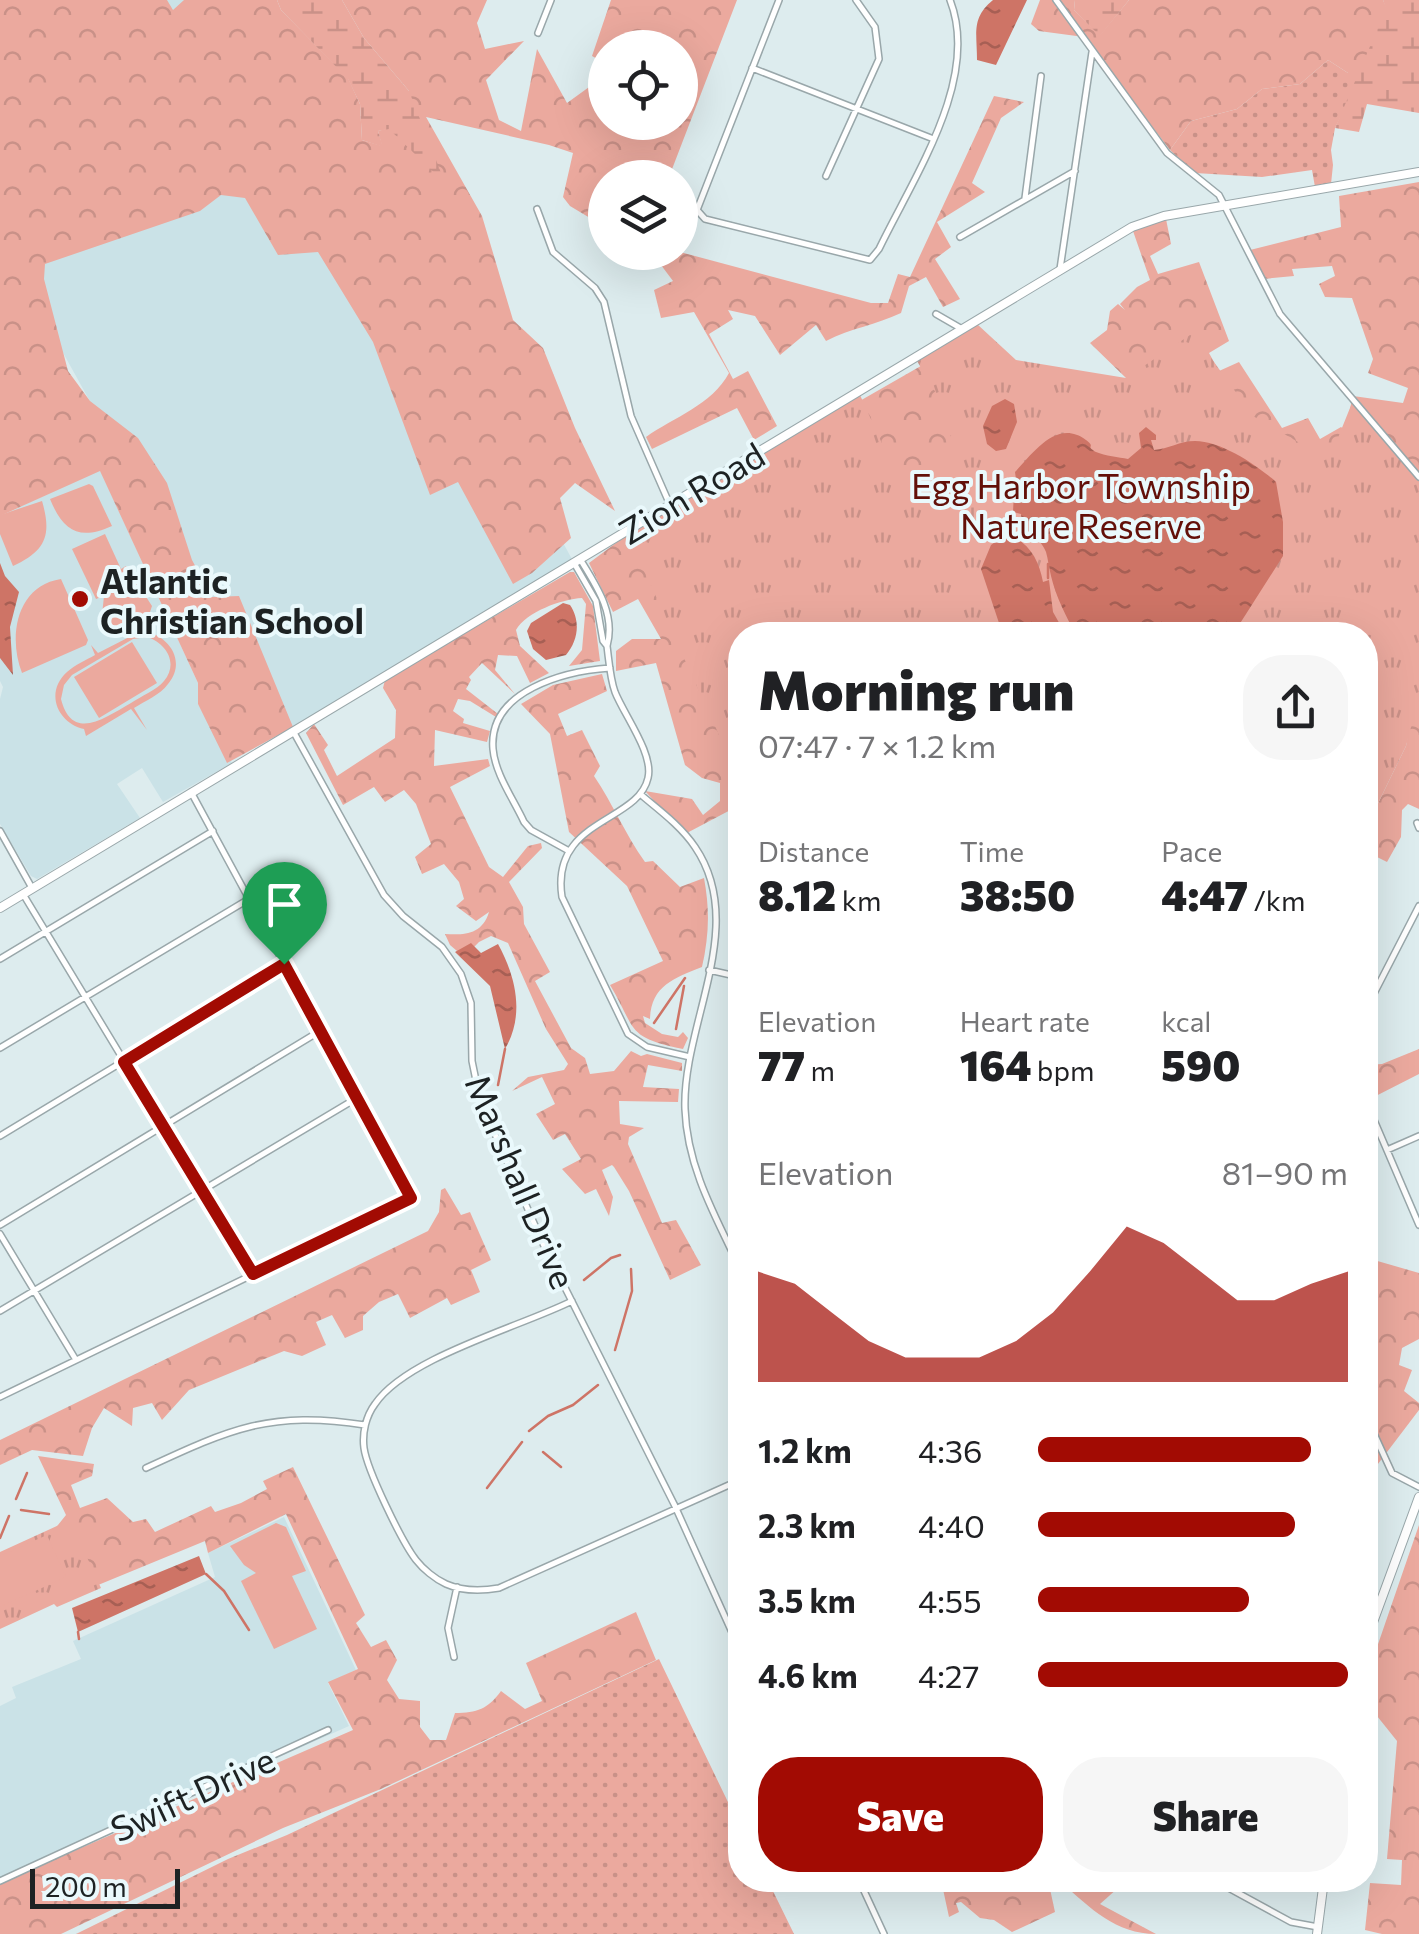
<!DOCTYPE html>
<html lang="en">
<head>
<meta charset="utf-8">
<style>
	body { margin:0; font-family:Commissioner,sans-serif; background:#f6f6f6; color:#202124; height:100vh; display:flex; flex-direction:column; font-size:38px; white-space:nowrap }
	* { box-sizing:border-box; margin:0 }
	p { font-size:32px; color:#757577 }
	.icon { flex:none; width:55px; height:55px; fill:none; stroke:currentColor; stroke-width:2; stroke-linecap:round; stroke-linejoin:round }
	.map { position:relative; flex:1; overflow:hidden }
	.details { position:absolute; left:728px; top:622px; width:650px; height:1270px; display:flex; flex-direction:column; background:#fff; border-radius:40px; box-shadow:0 10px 40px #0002 }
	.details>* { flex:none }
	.controls { position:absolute; left:588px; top:30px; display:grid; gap:20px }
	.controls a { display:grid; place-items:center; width:110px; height:110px; border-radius:50%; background:#fff; box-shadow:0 10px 40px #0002; font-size:50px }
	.scale { position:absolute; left:30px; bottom:25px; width:150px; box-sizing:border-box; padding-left:10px; border:5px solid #1d2223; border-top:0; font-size:28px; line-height:35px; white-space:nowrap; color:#1d2223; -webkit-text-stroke:8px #eaf9fc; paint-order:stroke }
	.pin { position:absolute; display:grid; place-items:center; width:85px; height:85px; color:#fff; margin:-102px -42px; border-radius:50% 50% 50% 0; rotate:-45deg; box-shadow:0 0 10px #0007 }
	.pin .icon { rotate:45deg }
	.round { display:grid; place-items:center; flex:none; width:105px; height:105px; border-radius:40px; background:#f6f6f6 }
	.headline { display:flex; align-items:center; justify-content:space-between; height:170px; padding:0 30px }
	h1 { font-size:55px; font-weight:800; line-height:75px }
	.stats { display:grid; grid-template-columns:repeat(3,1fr); gap:15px; height:170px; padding:10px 30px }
	.stats div { display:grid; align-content:center }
	.stats b { font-size:42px; font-weight:800 }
	.stats small { font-size:28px; font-weight:400 }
	.stats p { font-size:28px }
	.chart { height:280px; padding:20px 30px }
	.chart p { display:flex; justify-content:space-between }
	.chart svg { width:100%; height:180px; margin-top:10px; fill:#a20b03; opacity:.7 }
	.button { display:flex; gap:20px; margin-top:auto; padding:20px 30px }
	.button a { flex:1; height:115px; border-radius:40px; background:#a20b03; color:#fff; font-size:40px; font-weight:800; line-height:115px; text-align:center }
	.button a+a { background:#f6f6f6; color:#202124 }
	ul { padding:0 30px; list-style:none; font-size:32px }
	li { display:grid; grid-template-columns:160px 120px 1fr; align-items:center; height:75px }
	li i { height:25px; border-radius:12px; background:#a20b03 }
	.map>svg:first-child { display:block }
</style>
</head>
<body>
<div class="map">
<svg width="1419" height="1934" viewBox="0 0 1419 1934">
	<defs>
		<pattern id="grass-dots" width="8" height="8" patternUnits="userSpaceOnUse" patternTransform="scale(2.5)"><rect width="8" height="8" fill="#eba99e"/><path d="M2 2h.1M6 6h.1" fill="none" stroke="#c99188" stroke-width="1.8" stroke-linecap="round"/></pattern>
		<pattern id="forest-crowns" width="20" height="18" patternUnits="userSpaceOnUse" patternTransform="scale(2.5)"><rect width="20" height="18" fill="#eba99e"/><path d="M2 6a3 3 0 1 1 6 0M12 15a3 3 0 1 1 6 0" fill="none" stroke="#c99188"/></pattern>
		<pattern id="wetland-marsh" width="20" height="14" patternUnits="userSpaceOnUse" patternTransform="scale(2.5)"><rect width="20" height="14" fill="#eba99e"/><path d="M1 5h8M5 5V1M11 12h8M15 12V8" fill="none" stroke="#c99188"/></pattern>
		<pattern id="park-tufts" width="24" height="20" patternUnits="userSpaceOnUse" patternTransform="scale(2.5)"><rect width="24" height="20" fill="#eba99e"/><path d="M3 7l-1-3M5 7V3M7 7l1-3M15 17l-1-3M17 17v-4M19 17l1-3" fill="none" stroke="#c99188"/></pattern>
		<pattern id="water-ripples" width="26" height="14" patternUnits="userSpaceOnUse" patternTransform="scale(2.5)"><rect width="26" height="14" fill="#ce7466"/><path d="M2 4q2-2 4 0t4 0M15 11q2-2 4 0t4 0" fill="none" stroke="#a75f54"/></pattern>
	</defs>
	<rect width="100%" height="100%" fill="#ddecee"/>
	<path fill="#cae2e7" d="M119,0H269L574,563L276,737L0,239V66Z
		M100,470L198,683V704L232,763L163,802L142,768L117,784L140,818L37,879L31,876L0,824V699L3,687L0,681V516Z
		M284,1517L356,1670L328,1683L349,1726L0,1881V1706L16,1698L12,1687L81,1659L73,1641L215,1577L208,1553Z"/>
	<path fill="url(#grass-dots)" d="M1328,60L1348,73V102L1335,128L1331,150L1333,165L1331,184L1315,187L1312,170L1262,177L1195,173L1170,150L1191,121L1237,109L1262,89L1300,84Z
		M659,1659L740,1827V1880H764L768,1889L770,1885L794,1934H76L228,1859L287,1835Z"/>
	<path fill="url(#forest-crowns)" fill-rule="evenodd" d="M0,0H167L173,10L184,0H277L281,10L348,78L360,104L362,140L382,146L378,131L389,128L409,91L364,38L342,0H487L477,23L485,49L524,41L486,80L499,120L521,131L537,49L567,103L596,82L603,62L592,56L611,0H737L669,177L605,178V227L570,206L563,197L573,153L549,145L426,117L482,216L513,320L543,348L575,428L615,511L575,483L560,498L571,538L532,573L513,584L458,482L430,495L373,342L318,252L278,255L245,198L221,195L200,211L45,264L44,279L68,371L90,401L138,438L167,483L192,560L212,597L239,596L293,727L227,763L198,704V683L100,471L0,516ZM605,48H680V122H605Z
		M1040,0H1075L1074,10L1100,35L1129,0H1383L1387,9L1348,102V73L1328,60L1300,84L1262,89L1237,109L1191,121L1170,150L1084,37L1039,31L1031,24Z
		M994,96L1024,102L1001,118L972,183L985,192L937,222L951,247L935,259L960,299L943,307L926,277L909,286L901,313C876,325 851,328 826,341L816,325L780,355L755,316L728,310L733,319L709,334L733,379L748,371L777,426L754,440L737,408L652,449L646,437C674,417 712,405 729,373L694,312L661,318L654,290L673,281L652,253L680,252L871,303H888L898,274L910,277Z
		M1419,182V541L1126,378L1090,343L1107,330L1110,311L1118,304L1125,310L1120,304L1137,287L1150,280L1133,231L1166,219L1171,244L1150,256L1158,274L1199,262L1229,341L1209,353L1219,371L1239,362L1282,428L1308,418L1320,439L1341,427L1345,430L1353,396L1403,403L1408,388L1368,373L1373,359L1352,298L1325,297L1319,284L1335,276L1332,266L1292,269L1294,276L1263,279L1250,250L1341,227L1339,196Z
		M940,355L975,472L740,635V810L738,806L685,834L645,791L692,799L703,815L720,801V783L702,778L685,765L656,663L616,671V651L632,639H661L638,599L613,612L589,563L628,534Z
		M570,572H574L593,606L600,661L569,666L582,650L586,604L582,598C562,599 526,612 516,630L520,646L549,673L530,683L517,656L498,655L495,670L515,694L482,663L469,677L471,680L466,689L498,714L496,717L470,701L458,699L453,711L464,719L463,723L490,731L487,742L435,730L434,766L488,759L490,766L450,787L489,867L503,877L528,846L541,843L542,848L509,882L523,907L524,924L550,972L535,981L571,1048L585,1058L590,1074L614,1071L631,1051L641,1056L647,1054L682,1063V1071L648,1065L643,1087L679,1089L678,1102L619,1101L620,1124L644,1128L629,1137L628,1144L662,1223L676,1220L701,1265L670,1280L629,1191L614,1167L612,1165L602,1170L613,1197L609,1216L596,1189L585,1194L562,1169L581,1159L565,1134L553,1140L536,1114L555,1104L542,1077L512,1091L528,1077L564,1070L568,1064L546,1029L508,943L491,936L479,942L464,957L450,945L445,934C464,935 482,935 489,912L476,921L456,906L464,899L459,882L444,864L422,874L415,857L431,844L416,804L404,790L385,802L374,787L343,805L306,733L314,724L328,745L324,750L337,776L395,738L396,710L383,688L385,680Z
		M1419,671V809L1408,804L1402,810L1401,837L1387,862L1365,851V830L1406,746Z
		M602,674L607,691L558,714L567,736L582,730L600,766L594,776C613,804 625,834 645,862L653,861L680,887L704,878C710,910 709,936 702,967C674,978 651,986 650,1019L643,1016L645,1023L662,1034L678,1037L683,1032L688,1038L683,1049C625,1037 637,1030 610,985L663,961L627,886L569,832L550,734L521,704L553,685Z
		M1419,1049V1074L1366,1101L1365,1065L1382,1064Z
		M445,1188L461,1215L470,1212L491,1260L471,1270L480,1292L451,1305L447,1298L410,1318L398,1294L379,1302L363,1316V1330L345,1338L332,1315L316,1322L326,1345L302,1356L284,1351L189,1390L162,1420L152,1403L133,1408L132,1426L104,1408L92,1428L83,1456L32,1450L0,1465V1440L428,1231L439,1212L441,1190Z
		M1365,1241L1374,1260L1419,1273V1339L1402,1348L1399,1365L1412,1370L1404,1391L1419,1403V1410L1365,1481Z
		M38,1456L94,1464L92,1476L71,1485L80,1508L107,1498L133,1522L146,1519L155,1532L211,1506L215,1512L241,1503L267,1489L263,1481L293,1467L365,1615L356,1623L371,1647L386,1640L397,1660L387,1680L399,1699L420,1701V1727L430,1740H446L455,1713C477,1713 488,1709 501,1691L525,1709L542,1701L526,1663L636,1612L656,1660L381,1789L283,1828L61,1934H0V1883L353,1730L328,1682L358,1669L286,1514L208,1553L205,1541L69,1597L54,1530L66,1515Z
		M1419,1525V1934H1382L1365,1930L1370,1883L1401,1885L1402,1860L1387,1859L1397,1741L1365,1701V1682Z
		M941,1880H1101L1103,1886L1127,1880L1100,1904L1156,1934C1116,1934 1090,1908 1061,1882L1050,1889L1055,1912L1012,1932L994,1920L980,1918L961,1902L956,1903L959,1912L949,1917Z"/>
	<path fill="url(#wetland-marsh)" d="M277,0H342L364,38L409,91L445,183L389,129L378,131L383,147L362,140L360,104L348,79L281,10Z
		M1075,0H1129L1100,36L1074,10Z
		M1383,0H1419V113L1367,104L1359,132L1335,128L1386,9Z"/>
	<path fill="url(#park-tufts)" d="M977,324L1016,360L1126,378L1193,333L1253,416L1329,460L1352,403L1419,482V697L1406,746L1365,830V635H740V781L628,535L860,395L899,481L957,457L940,400L917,361Z
		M70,1520L101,1588L57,1607L54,1604L0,1629V1552Z"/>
	<path fill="#eba99e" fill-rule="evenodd" d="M89,484L93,486L112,526C79,541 63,531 50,499Z
		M42,501C52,535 46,551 13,566L0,534V515Z
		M105,534L121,569L126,566L152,606L150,612L109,634L102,615L104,596L96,599L72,549Z
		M61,579L88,640L86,645L22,673C8,637 16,586 61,579Z
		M141,631C167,633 188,660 168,684C160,695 145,701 134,708L147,730L131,709L86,736L84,729C58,723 44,693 67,672C75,665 86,660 95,655L91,645L98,653ZM147,637C166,643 179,663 164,681C157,690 141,696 131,703C106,717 72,743 61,699L64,685L72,675L133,639Z
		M132,642L157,683L99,718L74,677Z
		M276,1523L286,1527L306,1571L292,1576L317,1629L274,1649L241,1581L256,1573L244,1565L230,1546Z
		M47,1535L66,1577L0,1607V1556Z"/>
	<path fill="url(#water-ripples)" d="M993,0H1027L996,65L977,60C977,33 971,18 993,0Z
		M1005,399L1014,404L1017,422L1006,449L996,451L987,444L983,426L992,406Z
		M1146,427L1156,435V440H1151L1154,450C1168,449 1180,441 1195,441C1221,441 1257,465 1276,482L1283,522V556L1239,625L1238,635H1076C1066,616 1056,597 1051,576C1049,568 1048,559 1046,552C1039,534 1022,534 1021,514L1013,512L1014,492L1017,487L1015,472C1033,453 1057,418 1086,440C1097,448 1084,445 1096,452C1105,456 1119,457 1128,459L1141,448L1139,433Z
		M1006,534C1029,541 1039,560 1043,582L1049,580L1053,612L1066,635H1003L981,569L991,545Z
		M0,563L5,576L19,592L10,627L13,675L0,658Z
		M563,603L570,605C581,621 578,641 566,655L546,660L533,649L527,631L531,623Z
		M471,943L481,953L498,944C516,977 525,1015 505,1049L490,986L455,952Z
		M199,1556L206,1574L78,1632L72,1608Z"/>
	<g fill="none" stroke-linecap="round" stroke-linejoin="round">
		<path stroke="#ce7466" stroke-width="2.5" d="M1048,564V578
			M731,930L738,959
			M654,1023L685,978
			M676,1029L684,986
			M498,1085L505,1049
			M584,1280L611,1258L620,1255
			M615,1350L632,1291L631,1269
			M529,1431L548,1416L573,1405L598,1385
			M543,1452L561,1467
			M487,1488L522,1442
			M16,1499L27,1473
			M21,1510L49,1514
			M0,1538L9,1516
			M206,1574L224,1591L249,1630
			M78,1632L79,1639"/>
		<g stroke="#99a7aa" stroke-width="8">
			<path id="street" d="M779,0L697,210L705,219L870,260L879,249C913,178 981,79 950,0
				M1056,0L1167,153L1219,195L1280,314L1419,477
				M538,33L551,0
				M752,68L931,138
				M826,176L879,59L875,27L856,0
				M1025,198L1041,76
				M537,209L553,252L595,288L604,302L631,416L670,505
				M960,237L1075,171
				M1060,269L1092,52
				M936,314L962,329
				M574,563L596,601L603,641L607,646C616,614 596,585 580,559
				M607,646C609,661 610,678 615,692C624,715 654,754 648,778C638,823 550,819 562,897L628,1034L647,1047L690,1057
				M293,731L384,895L403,916L442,947L461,974L471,1003L472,1061L480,1100L544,1246L674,1504L740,1650
				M640,794C659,810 681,826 695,847C749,926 682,1024 685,1109C687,1167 715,1216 740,1268
				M1417,823L1419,828
				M0,831L32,888
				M569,851L531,830L524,822C514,800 495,774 493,749C488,690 566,671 610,668
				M23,894L253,1274
				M0,959L213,831
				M709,970L740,977
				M1365,1011L1419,906
				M0,1048L249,899
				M1365,1099L1419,1225
				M0,1136L284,964
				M1387,1150L1419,1136
				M0,1225L320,1031
				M0,1234L76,1360
				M572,1301C520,1327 407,1357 375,1404C366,1416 362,1433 364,1448C367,1470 402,1542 416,1560C423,1569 435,1579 446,1584C462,1591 482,1591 499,1588L740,1480
				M0,1311L357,1098
				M0,1397L411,1198L191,792
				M1365,1414L1392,1473L1419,1487
				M146,1468C230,1429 271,1410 365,1425
				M454,1657L448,1628L457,1587
				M859,1880L884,1934
				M1214,1880L1291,1922L1318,1927
				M0,1881L328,1730"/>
		</g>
		<g stroke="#99a7aa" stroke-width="10">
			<path id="secondary" d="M0,908L1132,227L1164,216L1419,172
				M1365,1644L1419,1497
				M1317,1934L1324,1880"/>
		</g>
		<use href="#street" stroke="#fff" stroke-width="5"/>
		<use href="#secondary" stroke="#fff" stroke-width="8"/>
	</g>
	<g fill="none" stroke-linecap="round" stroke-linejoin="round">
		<g stroke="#fff" stroke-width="20">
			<path id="route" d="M284,964L411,1198L253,1274L124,1062Z"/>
		</g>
		<use href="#route" stroke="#a20b03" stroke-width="12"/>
	</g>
	<circle fill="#a20b03" stroke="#eaf9fc" stroke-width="4" cx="80" cy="599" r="10"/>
	<g text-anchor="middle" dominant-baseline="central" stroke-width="8" stroke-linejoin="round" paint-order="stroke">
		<g font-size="35" fill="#631009" stroke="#eaf9fc">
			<text x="1081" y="484">Egg Harbor Township<tspan x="1081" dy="40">Nature Reserve</tspan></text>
		</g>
		<g font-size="35" fill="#1d2223" stroke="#eaf9fc">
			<text transform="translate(691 492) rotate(-31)">Zion Road</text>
			<text transform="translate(522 1181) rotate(67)">Marshall Drive</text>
			<text transform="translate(192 1793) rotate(-25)">Swift Drive</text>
		</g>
		<g font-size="35" font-weight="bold" fill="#1d2223" stroke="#eaf9fc" text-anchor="start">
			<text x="100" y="579">Atlantic<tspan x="100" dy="40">Christian School</tspan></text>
		</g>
	</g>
</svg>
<div class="controls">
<a><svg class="icon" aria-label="locate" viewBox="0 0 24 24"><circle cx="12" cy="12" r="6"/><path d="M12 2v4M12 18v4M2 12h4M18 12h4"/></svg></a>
<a><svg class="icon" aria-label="layers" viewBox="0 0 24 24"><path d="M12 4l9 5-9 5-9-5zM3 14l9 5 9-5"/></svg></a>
</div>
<div class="scale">200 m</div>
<div class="pin" style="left:284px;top:964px;background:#1e9e55"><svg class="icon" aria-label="arrive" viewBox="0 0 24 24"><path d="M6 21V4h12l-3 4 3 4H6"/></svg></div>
<section class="details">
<div class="headline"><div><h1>Morning run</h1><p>07:47 · 7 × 1.2 km</p></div><a class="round"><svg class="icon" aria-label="share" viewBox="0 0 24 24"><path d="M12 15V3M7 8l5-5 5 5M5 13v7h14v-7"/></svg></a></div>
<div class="stats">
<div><p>Distance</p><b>8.12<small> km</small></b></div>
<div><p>Time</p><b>38:50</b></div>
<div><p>Pace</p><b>4:47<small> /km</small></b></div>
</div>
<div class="stats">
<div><p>Elevation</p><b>77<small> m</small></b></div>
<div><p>Heart rate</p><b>164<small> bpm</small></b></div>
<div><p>kcal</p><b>590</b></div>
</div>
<div class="chart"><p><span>Elevation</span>81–90 m</p>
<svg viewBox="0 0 160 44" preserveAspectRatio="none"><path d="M0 44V17L10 20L20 27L30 34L40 38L50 38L60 38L70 34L80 27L90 17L100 6L110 10L120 17L130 24L140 24L150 20L160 17V44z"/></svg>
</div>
<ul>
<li><b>1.2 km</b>4:36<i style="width:88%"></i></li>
<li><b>2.3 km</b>4:40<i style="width:83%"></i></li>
<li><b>3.5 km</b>4:55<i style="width:68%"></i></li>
<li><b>4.6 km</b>4:27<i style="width:100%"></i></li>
</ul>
<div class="button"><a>Save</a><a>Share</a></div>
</section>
</div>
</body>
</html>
